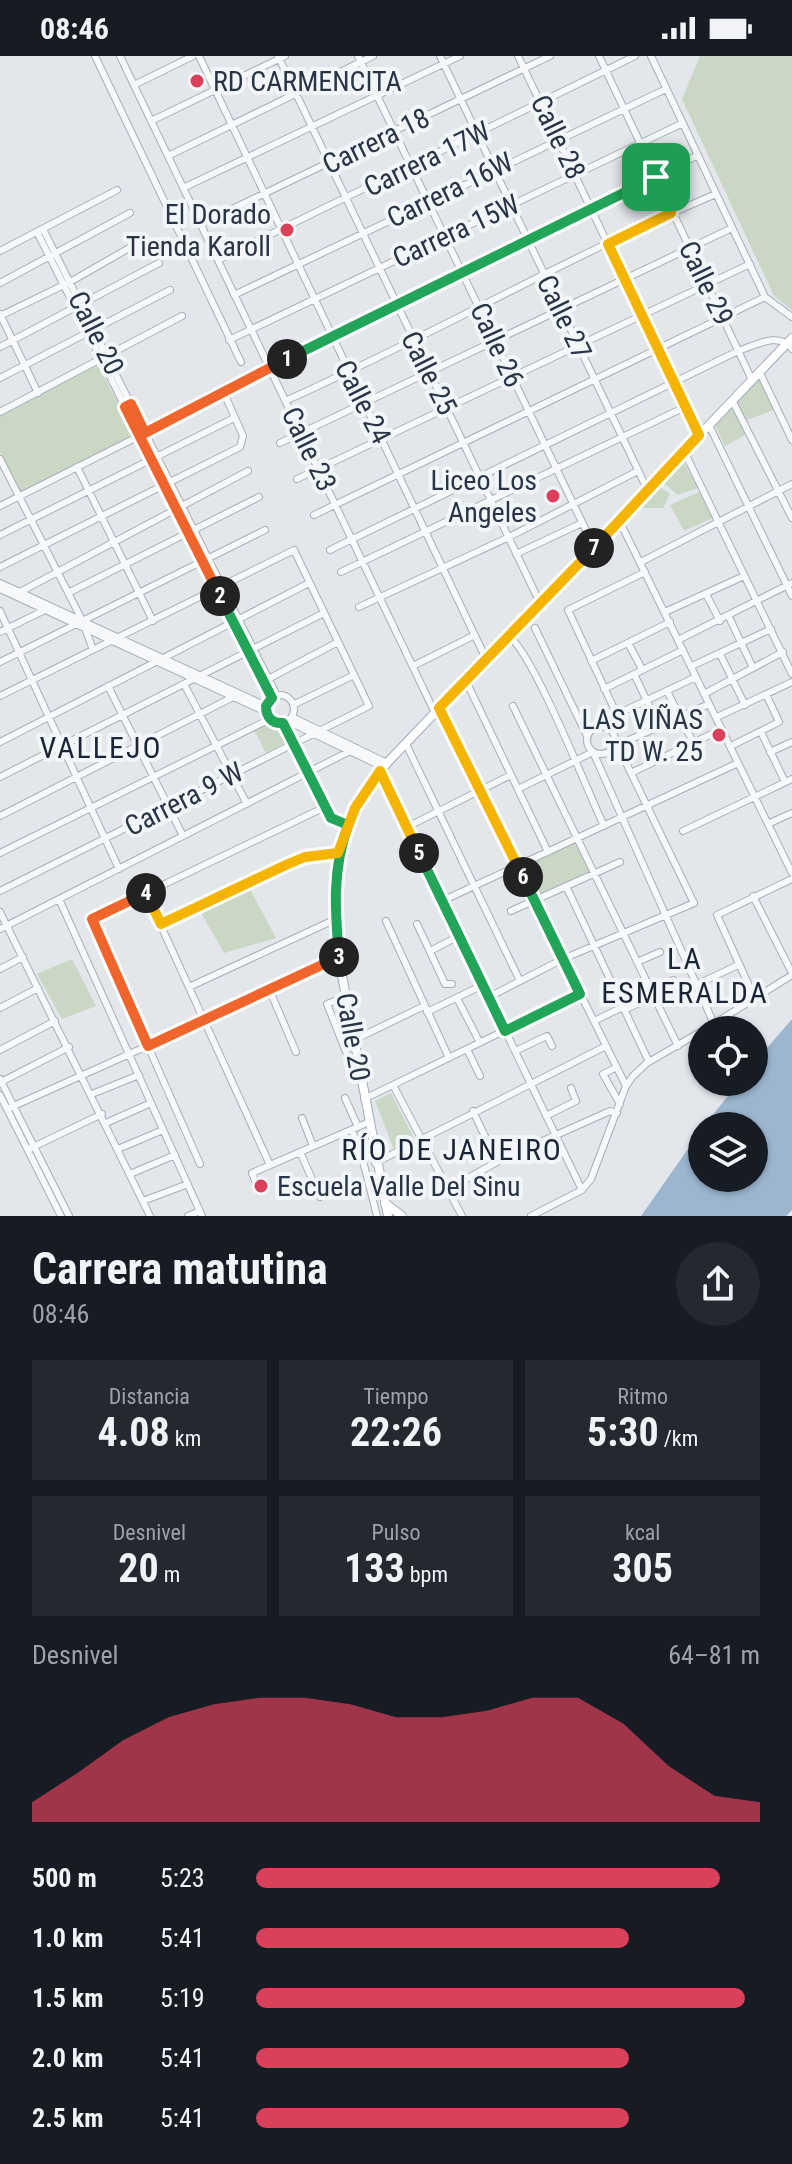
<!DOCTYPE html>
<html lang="es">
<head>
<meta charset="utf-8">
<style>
	body { margin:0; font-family:"Roboto Condensed",sans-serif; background:#242831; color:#f1f3f6; height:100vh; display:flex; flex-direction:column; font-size:30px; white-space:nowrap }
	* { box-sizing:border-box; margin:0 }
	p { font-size:26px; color:#9ea1a6 }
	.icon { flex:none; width:44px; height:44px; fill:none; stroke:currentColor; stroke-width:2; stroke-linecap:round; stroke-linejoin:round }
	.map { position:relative; height:1160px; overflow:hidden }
	.sheet { display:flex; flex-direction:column; background:#171b24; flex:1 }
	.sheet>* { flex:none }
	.buttons { position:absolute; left:688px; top:960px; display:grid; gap:16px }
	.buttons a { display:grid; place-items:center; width:80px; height:80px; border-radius:50%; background:#171b24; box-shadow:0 2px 6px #0004; font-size:40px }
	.pin { position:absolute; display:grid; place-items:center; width:68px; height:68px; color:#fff; margin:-34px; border-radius:16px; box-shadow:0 4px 12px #0006 }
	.km { position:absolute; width:40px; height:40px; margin:-20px; border-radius:50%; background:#222; color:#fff; font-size:22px; line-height:40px; text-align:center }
	.round { display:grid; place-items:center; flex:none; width:84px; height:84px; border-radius:42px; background:#242831 }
	.head { display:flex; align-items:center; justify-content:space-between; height:136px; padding:0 32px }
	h1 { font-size:44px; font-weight:700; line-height:60px }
	.figures { display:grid; grid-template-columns:repeat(3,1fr); gap:12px; height:136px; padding:8px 32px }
	.figures div { display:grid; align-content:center; border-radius:0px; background:#242831; text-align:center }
	.figures b { font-size:40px; font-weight:700 }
	.figures small { font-size:22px; font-weight:400 }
	.figures p { font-size:22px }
	.chart { height:224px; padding:16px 32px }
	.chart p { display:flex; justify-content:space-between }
	.chart svg { width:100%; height:144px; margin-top:8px; fill:#da405a; opacity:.7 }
	ul { padding:0 32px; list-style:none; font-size:26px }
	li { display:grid; grid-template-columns:128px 96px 1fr; align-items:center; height:60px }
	li i { height:20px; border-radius:10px; background:#da405a }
	.status { display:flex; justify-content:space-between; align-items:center; height:56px; padding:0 40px; background:#171b24; direction:ltr }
	.status svg { height:22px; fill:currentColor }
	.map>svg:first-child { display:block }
</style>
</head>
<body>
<div class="status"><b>08:46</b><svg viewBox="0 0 49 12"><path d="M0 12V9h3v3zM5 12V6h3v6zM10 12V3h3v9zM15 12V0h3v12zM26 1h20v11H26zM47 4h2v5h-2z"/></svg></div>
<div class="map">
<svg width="792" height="1160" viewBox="0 0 792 1160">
	<rect width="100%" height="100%" fill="#e3e7ec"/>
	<path fill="#c9d7c4" d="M700,0H792V254L774,240L682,43Z
		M98,309L135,379L21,437L0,396V359Z
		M757,319L774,354L747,364L734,343Z
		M735,350L745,379L725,390L715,369Z
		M684,407L698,432L678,439L659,423Z
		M658,430L670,438L663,452H636L642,442Z
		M699,436L713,462L684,475L670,449Z
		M267,665L280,670L289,685L266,697L253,672Z
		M577,786L591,816L537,841L522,812Z
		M250,833L276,882L224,897L199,853Z
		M72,903L96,950L62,963L37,918Z
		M391,1037L414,1082L394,1093L375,1045Z"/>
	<path fill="#9cb6cf" d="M792,963V1154L786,1160H641L702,1073V1122H754V1070H704L739,1026H754V1007Z"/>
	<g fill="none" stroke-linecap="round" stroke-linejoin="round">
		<g stroke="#a7aeb7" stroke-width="8">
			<path id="minor" d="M95,0L241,306
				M120,0L435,657
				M199,0L487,605
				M278,0L540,547
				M358,0L594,491
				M440,0L648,435
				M518,0L699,379
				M599,0L752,324
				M651,0L765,241L792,261
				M134,29L193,0
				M151,65L285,0
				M168,100L373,0
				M183,132L460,0
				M201,168L550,0
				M43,173L277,640
				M37,176L272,642
				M0,195L117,134
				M218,204L635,0
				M0,227L130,157
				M234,239L666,33
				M0,258L38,337
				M0,260L70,226L145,183
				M229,284L683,67
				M0,291L159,207
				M759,315L792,384
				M0,322L170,234
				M732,344L792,462
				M285,345C431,280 569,200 716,138
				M0,356L182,260
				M709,369L792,540
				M280,387L732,172
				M684,395L792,618
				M0,403L82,564
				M77,411L153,565
				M297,423L750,208
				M0,450L698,99
				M314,459L765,241
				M620,466L792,817
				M0,479L234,362
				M330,494L738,295C756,289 779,275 792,293
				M516,498L582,467
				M641,506L792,428
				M0,511L240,391L243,380L224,337
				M341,516L685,351
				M0,527L266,650
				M0,533L266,656
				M18,537L248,415
				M68,537L259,441
				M706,538L720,565
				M359,551L509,481L638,415
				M0,555L119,813
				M665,556L744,520
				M729,561L753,612
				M85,572L93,594
				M535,572L587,680
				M0,576L47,553
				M509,580C535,601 586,732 604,770
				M678,584L792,527
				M628,587L642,613
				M720,598L745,649
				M591,605L670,566
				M0,606L265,474
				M413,610L475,579
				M692,610L771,573
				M634,618L659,670
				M268,623L338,586
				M466,625L548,796
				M184,628L247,748
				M108,630L183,780
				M604,633L683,594
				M667,635L693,686
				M704,638L783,596
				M266 653a14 14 0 1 1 28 0a14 14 0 1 1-28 0Z
				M0,640L294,494L369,650L0,835
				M293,649L354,619
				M513,650L678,990
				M439,652L626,1030
				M617,659L568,554L645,516
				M292,661L387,707
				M717,661L792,626
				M287,665L383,711
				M283,667L331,762L348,769
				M587 684a14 14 0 1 1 28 0a14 14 0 1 1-28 0Z
				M604,671L607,663L696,621
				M761,676L785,726
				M0,686L309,527
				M406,688L520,925
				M618,689L709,648
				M731,690L779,666L766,638
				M770,696L792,686
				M380,715L582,1134
				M631,717L722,673
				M0,721L324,557
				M518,733L593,696L714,968
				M0,760L235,640
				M770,767L792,757
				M407,771L511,719
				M683,775L792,723
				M0,797L270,663
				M566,830L649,1006
				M146,837L270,1109
				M753,840L792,917
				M59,843L202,1160
				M442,845L738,707
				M511,855L620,806
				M0,856L150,1160
				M386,865L449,1002
				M161,868L305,801L338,797
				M417,868L445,928H452
				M0,873L356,692
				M430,895L459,880
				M637,906L660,896
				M0,913L23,901
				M696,929L738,909
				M189,931L336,863
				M270,935L296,996
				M651,935L673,924
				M347,940L327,948L350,1006
				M489,941L563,903L694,847L615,684
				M457,942L480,987
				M755,943L717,859L792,823
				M0,952L38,932
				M624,954L654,940
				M427,956L483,929
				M594,965L623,951
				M704,974L792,919
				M354,984L424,950
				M467,993L480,1020
				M0,994L55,965
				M515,995L547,980L552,990
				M617,1011L603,1018L620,1048
				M0,1023L69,1160
				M1,1026L69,991
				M393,1029L462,1160
				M92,1038L139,1019
				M0,1039L61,1160
				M345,1042L358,1071
				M364,1043L580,938
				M7,1053L339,904
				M546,1060L576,1045L571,1032
				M302,1062L313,1090
				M106,1067L151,1047
				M352,1074L361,1097L377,1160
				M31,1092L102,1058
				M118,1093L163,1074
				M525,1093L610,1055L617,1057
				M300,1096L320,1141
				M375,1107L606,990
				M200,1108L92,863L325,751
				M130,1118L175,1099
				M448,1133L497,1106L473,1055
				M259,1135L252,1117L369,1066
				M143,1145L188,1128
				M188,1160L200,1155
				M531,1160L582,1134L591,1123L626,1030L633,1020L647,1007L702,975"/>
		</g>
		<g stroke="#a1abb9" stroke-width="10">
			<path id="major" d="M385,1147L402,1160
				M388,1160L339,904L333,838L338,797L355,752L387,707L792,282"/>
		</g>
		<use href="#minor" stroke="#f7f8fa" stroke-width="6"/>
		<use href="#major" stroke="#fff" stroke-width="8"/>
	</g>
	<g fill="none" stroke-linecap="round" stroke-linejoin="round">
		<g stroke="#fff" stroke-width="16">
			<path id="split-1" d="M287,303L656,121"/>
		</g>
		<g stroke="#fff" stroke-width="16">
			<path id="split-2" d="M220,540L125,351L131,348L145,377L287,303"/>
		</g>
		<g stroke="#fff" stroke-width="16">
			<path id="split-3" d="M220,540L272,642L266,650C266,661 272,668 283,667L331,762L348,769C332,815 335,853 339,901"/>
		</g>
		<g stroke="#fff" stroke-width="16">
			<path id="split-4" d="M146,837L92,863L148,990L339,901"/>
		</g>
		<g stroke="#fff" stroke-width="16">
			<path id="split-5" d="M146,837L161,868L288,808L305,801L338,797L355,752L380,715L419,797"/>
		</g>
		<g stroke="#fff" stroke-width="16">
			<path id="split-6" d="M419,797L505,975L580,938L523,821"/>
		</g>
		<g stroke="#fff" stroke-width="16">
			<path id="split-7" d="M523,821L439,652L594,492"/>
		</g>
		<g stroke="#fff" stroke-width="16">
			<path id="split-8" d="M594,492L699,379L608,188L671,157L656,121"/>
		</g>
		<use href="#split-1" stroke="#22a559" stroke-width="10"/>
		<use href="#split-2" stroke="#f0652b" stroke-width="10"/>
		<use href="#split-3" stroke="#22a559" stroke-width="10"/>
		<use href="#split-4" stroke="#f0652b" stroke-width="10"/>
		<use href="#split-5" stroke="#f5b400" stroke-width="10"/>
		<use href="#split-6" stroke="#22a559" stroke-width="10"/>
		<use href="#split-7" stroke="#f5b400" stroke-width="10"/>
		<use href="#split-8" stroke="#f5b400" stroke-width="10"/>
	</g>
	<g fill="#da405a" stroke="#f3f6f9" stroke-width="3">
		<circle cx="197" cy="25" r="8"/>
		<circle cx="287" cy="174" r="8"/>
		<circle cx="553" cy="440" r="8"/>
		<circle cx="719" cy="679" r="8"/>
		<circle cx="261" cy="1130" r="8"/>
	</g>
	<g text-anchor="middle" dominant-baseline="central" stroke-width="8" stroke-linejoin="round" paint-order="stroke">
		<g font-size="28" fill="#293447" stroke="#f3f6f9" text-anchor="end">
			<text x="213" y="25" text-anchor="start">RD CARMENCITA</text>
			<text x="271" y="158">El Dorado<tspan x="271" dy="32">Tienda Karoll</tspan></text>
			<text x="537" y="424">Liceo Los<tspan x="537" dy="32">Angeles</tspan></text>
			<text x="703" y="663">LAS VIÑAS<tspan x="703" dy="32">TD W. 25</tspan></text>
			<text x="277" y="1130" text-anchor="start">Escuela Valle Del Sinu</text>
		</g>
		<g font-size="28" fill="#293447" stroke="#f3f6f9">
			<text transform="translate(558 81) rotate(64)">Calle 28</text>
			<text transform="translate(376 85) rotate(-26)">Carrera 18</text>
			<text transform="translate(427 103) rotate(-26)">Carrera 17W</text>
			<text transform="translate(450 134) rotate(-26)">Carrera 16W</text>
			<text transform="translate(456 175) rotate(-25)">Carrera 15W</text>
			<text transform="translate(706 227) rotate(64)">Calle 29</text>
			<text transform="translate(564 261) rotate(64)">Calle 27</text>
			<text transform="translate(96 277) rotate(63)">Calle 20</text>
			<text transform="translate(497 289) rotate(65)">Calle 26</text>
			<text transform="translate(429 317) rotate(63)">Calle 25</text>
			<text transform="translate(363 346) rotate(63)">Calle 24</text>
			<text transform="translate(309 393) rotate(64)">Calle 23</text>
			<text transform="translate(184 743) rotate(-27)">Carrera 9 W</text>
			<text transform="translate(353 981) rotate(80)">Calle 20</text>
		</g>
		<g font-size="30" letter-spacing="2" fill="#1b2537" stroke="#f3f6f9">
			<text x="101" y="691">VALLEJO</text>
			<text x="685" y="902">LA<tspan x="685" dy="34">ESMERALDA</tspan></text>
			<text x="452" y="1093">RÍO DE JANEIRO</text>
		</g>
	</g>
</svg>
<div class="buttons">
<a><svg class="icon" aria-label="locate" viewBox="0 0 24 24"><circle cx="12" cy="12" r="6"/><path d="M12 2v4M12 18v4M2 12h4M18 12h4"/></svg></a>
<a><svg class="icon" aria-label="layers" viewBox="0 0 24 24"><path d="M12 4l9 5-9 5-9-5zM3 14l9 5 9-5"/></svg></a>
</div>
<div class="pin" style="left:656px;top:121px;background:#1e9e55"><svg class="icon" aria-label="arrive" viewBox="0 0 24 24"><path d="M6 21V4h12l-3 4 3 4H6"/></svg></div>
<b class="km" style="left:287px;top:303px">1</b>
<b class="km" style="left:220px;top:540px">2</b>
<b class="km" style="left:339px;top:901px">3</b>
<b class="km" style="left:146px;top:837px">4</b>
<b class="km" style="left:419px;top:797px">5</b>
<b class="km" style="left:523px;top:821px">6</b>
<b class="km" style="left:594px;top:492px">7</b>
</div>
<section class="sheet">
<div class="head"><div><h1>Carrera matutina</h1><p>08:46</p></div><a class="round"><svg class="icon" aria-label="share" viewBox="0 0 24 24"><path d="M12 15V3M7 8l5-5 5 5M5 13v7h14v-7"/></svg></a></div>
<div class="figures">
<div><p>Distancia</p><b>4.08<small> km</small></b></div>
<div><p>Tiempo</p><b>22:26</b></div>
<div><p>Ritmo</p><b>5:30<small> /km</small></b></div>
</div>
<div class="figures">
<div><p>Desnivel</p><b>20<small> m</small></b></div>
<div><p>Pulso</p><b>133<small> bpm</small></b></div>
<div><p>kcal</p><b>305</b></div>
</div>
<div class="chart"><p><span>Desnivel</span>64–81 m</p>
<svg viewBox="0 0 160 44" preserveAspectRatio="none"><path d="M0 44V38L10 29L20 19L30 12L40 8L50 6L60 6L70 8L80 12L90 12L100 10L110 6L120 6L130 14L140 27L150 36L160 38V44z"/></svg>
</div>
<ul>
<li><b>500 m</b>5:23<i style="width:92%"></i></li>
<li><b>1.0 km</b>5:41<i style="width:74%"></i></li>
<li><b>1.5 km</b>5:19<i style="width:97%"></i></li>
<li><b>2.0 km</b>5:41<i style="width:74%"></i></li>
<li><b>2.5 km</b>5:41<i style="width:74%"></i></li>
</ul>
</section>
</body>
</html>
